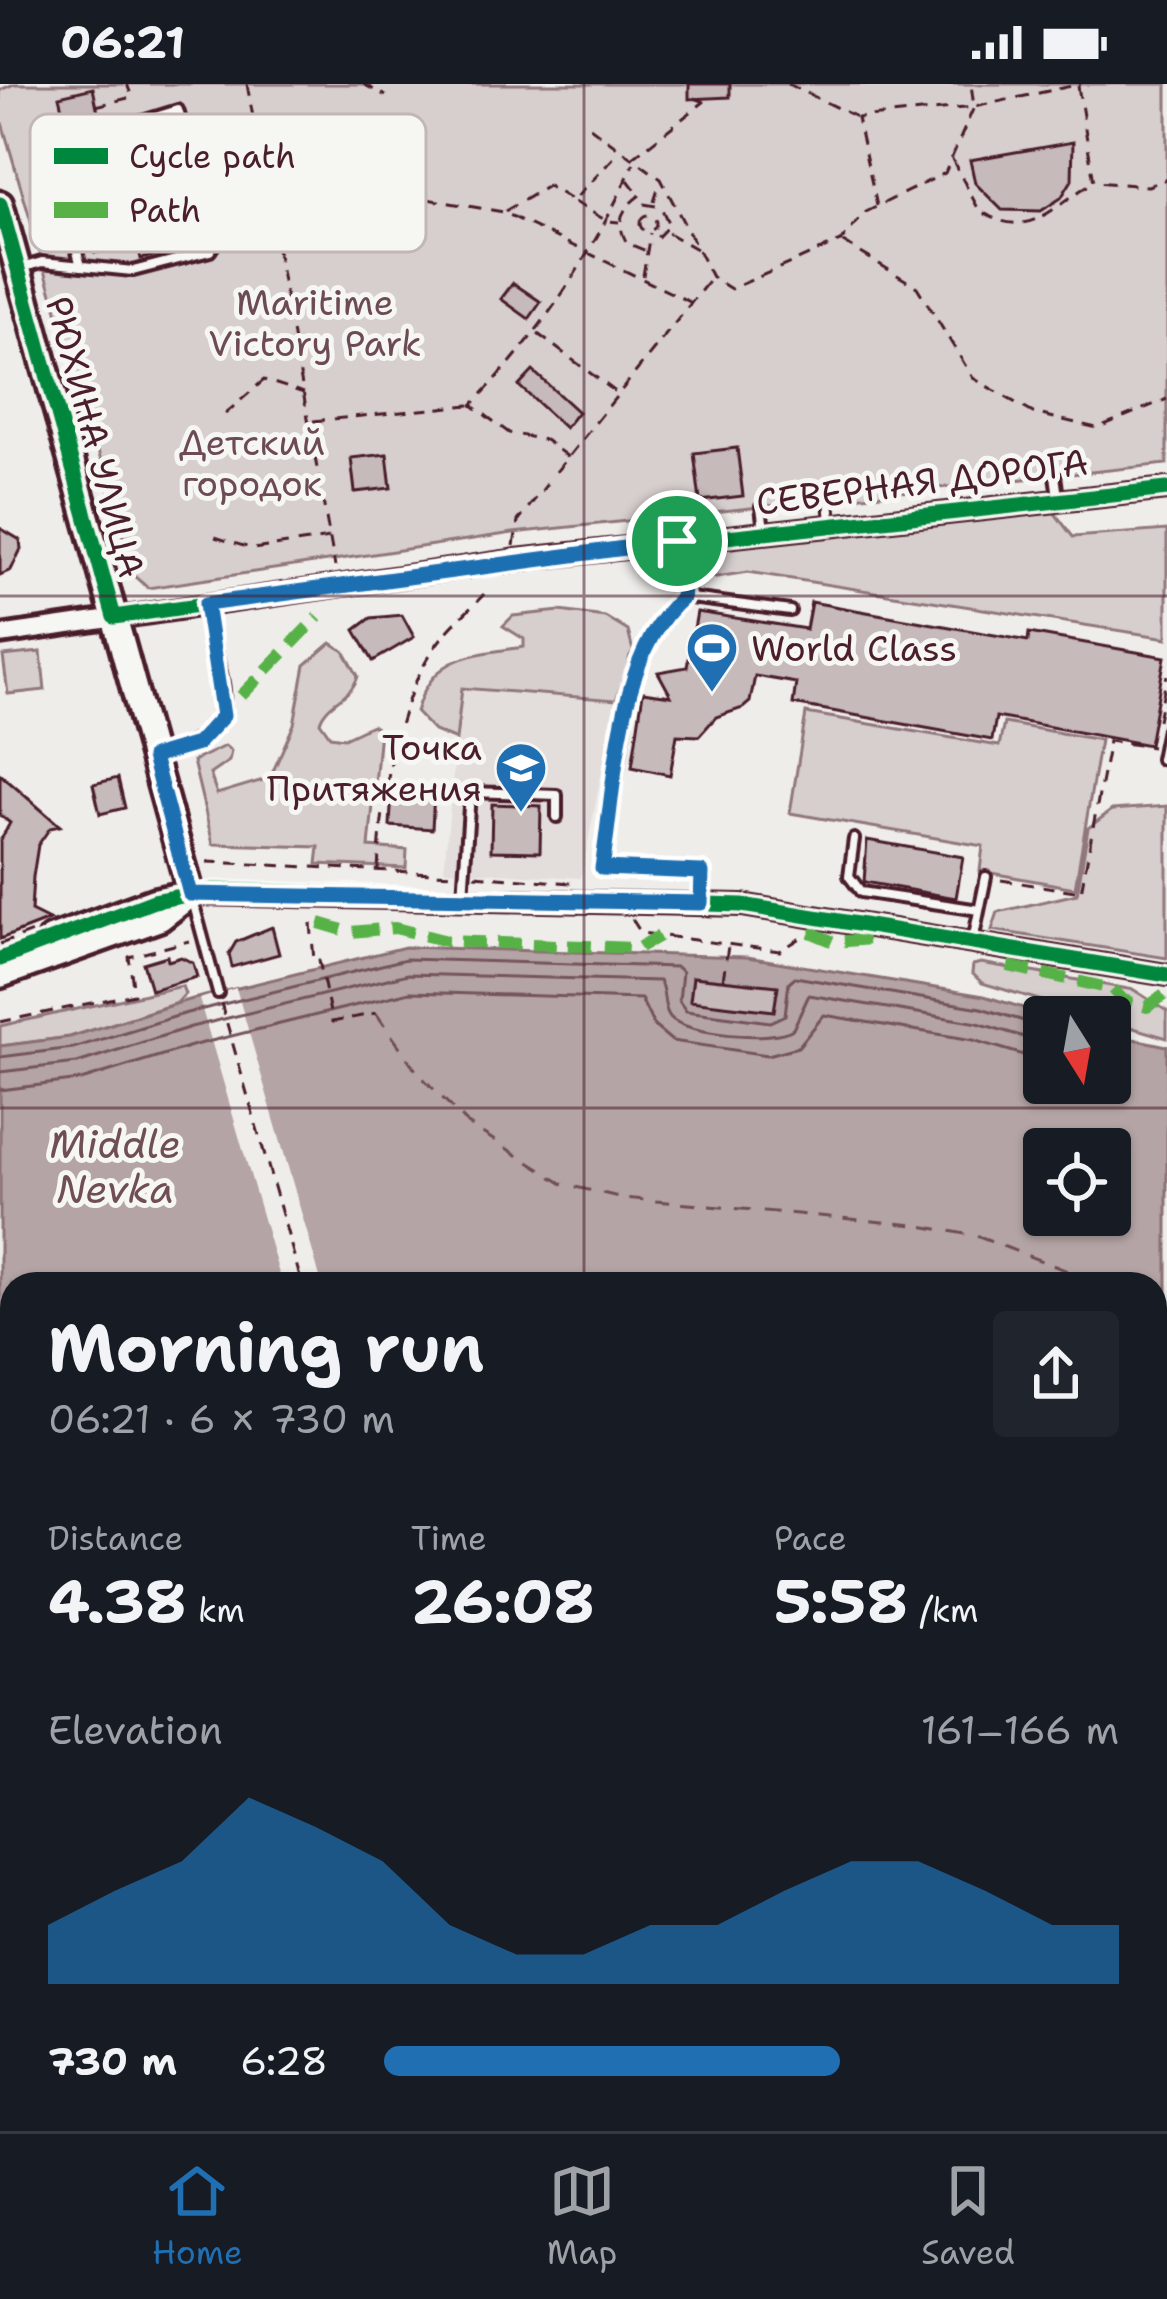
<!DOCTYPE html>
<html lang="en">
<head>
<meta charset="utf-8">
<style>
	body { margin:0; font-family:"Shantell Sans",sans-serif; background:#20242c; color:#f1f3f6; height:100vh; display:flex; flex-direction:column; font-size:45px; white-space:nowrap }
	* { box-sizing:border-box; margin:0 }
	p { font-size:39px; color:#9ea1a6 }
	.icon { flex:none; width:66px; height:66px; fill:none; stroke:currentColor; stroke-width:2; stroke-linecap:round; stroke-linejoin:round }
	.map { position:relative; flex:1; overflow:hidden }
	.details { position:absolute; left:0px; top:1188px; width:1167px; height:861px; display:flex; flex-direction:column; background:#171b24; border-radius:36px 36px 0 0; box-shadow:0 3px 9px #0004 }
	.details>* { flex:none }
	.needle { width:78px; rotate:169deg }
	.controls { position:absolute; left:1023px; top:912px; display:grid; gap:24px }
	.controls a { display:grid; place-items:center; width:108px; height:108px; border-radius:12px; background:#171b24; box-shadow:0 3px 9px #0004; font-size:60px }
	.pin { position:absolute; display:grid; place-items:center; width:102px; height:102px; color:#fff; margin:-51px; border:6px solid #fff; border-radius:50%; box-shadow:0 3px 12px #0007 }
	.round { display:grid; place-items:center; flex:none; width:126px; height:126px; border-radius:12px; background:#20242c }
	.head { display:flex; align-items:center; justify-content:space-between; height:204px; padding:0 48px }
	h1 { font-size:66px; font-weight:700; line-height:90px }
	.metrics { display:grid; grid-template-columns:repeat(3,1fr); gap:18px; height:204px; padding:12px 48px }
	.metrics div { display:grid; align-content:center }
	.metrics b { font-size:60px; font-weight:700 }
	.metrics small { font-size:33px; font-weight:400 }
	.metrics p { font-size:33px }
	.chart { height:336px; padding:24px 48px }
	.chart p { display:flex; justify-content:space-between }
	.chart svg { width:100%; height:216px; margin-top:12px; fill:#1f6fb2; opacity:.7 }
	ul { padding:0 48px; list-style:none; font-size:39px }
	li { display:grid; grid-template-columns:192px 144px 1fr; align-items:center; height:90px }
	li i { height:30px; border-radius:15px; background:#1f6fb2 }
	.status { display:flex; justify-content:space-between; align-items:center; height:84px; padding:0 60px; background:#171b24; direction:ltr }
	.status svg { height:33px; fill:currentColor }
	.tabs { display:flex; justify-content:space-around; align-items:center; height:168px; border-top:3px solid #363941; background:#171b24; font-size:33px; color:#9ea1a6 }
	.tabs a { display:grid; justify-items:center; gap:6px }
	.tabs .selected { color:#1f6fb2 }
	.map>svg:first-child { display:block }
</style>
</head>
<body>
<div class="status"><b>06:21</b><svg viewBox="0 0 49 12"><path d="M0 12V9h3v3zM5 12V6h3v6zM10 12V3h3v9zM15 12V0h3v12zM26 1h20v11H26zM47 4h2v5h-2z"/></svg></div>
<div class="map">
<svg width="1167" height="2047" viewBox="0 0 1167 2047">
	<rect width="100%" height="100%" fill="#efedea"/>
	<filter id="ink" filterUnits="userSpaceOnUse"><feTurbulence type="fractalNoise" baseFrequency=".00833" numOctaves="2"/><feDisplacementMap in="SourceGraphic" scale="24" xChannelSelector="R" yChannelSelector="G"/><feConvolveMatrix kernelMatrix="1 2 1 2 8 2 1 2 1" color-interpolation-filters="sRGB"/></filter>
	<g filter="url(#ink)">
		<path fill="#e3dedc" d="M461,604L616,616L581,794L444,786Z"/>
		<path fill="#d7cfce" stroke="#90777c" stroke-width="3" d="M14,0H1167V380L513,449L148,504L135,493L0,32V6Z
			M1051,424L1073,453L1167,446V554L748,488L704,495V466Z
			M560,527L605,533L628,547L633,567L616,616L462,604L456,656L434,647L416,628C432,570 472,571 524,563V555L503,542L513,532Z
			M331,559L344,567L358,592C352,614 326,617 320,638L330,652L344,654L372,641L380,647L369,763L407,766L406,784L317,780L319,763L213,760L193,677L225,662L231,667L229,677L210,690L217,710L270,694L294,640L305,581Z
			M41,568L45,606L8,610L3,572Z
			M806,629L999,662L1004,639L1100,656L1075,804L980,787L983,762L790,729Z
			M1167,722V874L992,846L998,828L1077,810L1088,744L1112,726Z
			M981,879L1134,906L1167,927V954L982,899L972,889L973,881Z
			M182,902L185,910L177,919L70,953L0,962V942Z
			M0,1276H12V2037H1155V1321L1167,1327V2047H0Z"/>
		<path fill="#b4a4a5" stroke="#8a6f74" stroke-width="3" fill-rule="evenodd" d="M405,863L747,873L984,912L1053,933H1044V999H1110V950L1167,962V1327L1155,1321V1200H12V1276H0V962L70,953L185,917ZM693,893L777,902L691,916ZM1044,1065H1110V1131H1044Z
			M1167,1432V1849L1155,1846V1507L1158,1457Z"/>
		<path fill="#efedea" d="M236,904L322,1200H282L199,915Z"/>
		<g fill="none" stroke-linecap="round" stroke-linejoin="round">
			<path stroke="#74545c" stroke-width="3" d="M0,973L73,964L187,929L406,875L677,883L682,888L679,917L686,927L770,938L785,931L789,898L795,893L981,924L1044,943
				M0,988L77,979L191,943L408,890L659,897C667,908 661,921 670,933C685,951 774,958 793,945L809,911L978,939L1044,959
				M0,1006L81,996L195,961L410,908L641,915L654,942L672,957L768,971L798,963L824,931L973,956L1044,977"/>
			<path stroke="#8a6f74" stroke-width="4.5" d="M0,1685L3,1676
				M0,1963L12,1957
				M125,2038L128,2037"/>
			<path stroke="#6f4e56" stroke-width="3" stroke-dasharray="15 12" stroke-linecap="butt" d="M376,929L418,989L468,1040L563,1100L623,1114L916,1141L976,1152L1102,1200
				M1155,1221L1167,1226"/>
		</g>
		<path fill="#c6babb" stroke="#4a1f2b" stroke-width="3" d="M689,0H730V13L689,15Z
			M93,4L100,38L67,45L59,12Z
			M170,37L203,159L141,175L137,158L95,169L70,76L109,66L106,57Z
			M1073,58L1072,96L1061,114L1041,127L1002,126L975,99L970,76Z
			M513,199L541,218L529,235L501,215Z
			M533,287L578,328L565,344L519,302Z
			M737,364L743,412L700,417L694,369Z
			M387,370L391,404L355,408L351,374Z
			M0,444L20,456L21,465L11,486L0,491Z
			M811,518L1028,557L1029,549L1165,573L1149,661L996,633L992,656L793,620L796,599L755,592L750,618L743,624L716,633L699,652L677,651L670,691L632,683L643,608L671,612L658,588L687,583L697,528L806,545Z
			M402,531L414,553L373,577L355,546L371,534Z
			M0,690L60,742L50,744L38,761L33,793L31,827L49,836L0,855V757L10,739L0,731Z
			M118,694L125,724L100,730L93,700Z
			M392,705L434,708L432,745L390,742Z
			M492,720L541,722L540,768L491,767Z
			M867,756L963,773L956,814L864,798Z
			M272,843L279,870L232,883L229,870L236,858Z
			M167,872L168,877L181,873L193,879L197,893L151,906L143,879Z
			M693,893L778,902L774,927L690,917Z"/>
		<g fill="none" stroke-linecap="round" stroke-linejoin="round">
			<g stroke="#4a1f2b" stroke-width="16">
				<path id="lane" d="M25,183L42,178L133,187L210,167L216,158L178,26L49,66L81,182
					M1055,391L1058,413
					M829,415L831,439
					M761,423L764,445
					M678,458L683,513
					M160,671C258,640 218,602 206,522
					M1161,675L1167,645
					M854,755L849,792L861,808L979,826
					M463,813L470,708L557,711V733
					M193,817L218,909
					M701,818L702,788L602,784L636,575L683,513L790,527
					M973,857L986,793
					M341,2037L342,2047"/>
			</g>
			<g stroke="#4a1f2b" stroke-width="26">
				<path id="street" d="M0,551L516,476L1167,405
					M191,810L742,821L1167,891"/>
			</g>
			<g stroke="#4a1f2b" stroke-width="33">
				<path id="secondary" d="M0,120L191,810
					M51,855L154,817L188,810
					M0,891L160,834L191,810"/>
			</g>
			<path stroke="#4a1f2b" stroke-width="3" stroke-dasharray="12 9" stroke-linecap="butt" d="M247,0L335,483
				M363,0L386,12
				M788,0L856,33
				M1078,2L1094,98L1148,102L1167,95
				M694,14L703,17
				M96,22L132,13L127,0
				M590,43L661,95L712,193L731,205L841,157L866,128L945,89L974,23L971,0
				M632,74L705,17
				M952,75L979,126C1031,160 1052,121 1094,98
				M213,96L243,72L263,69L340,100L503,128L690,218
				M628,96L640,112
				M640,111C621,125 615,138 627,159L651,169
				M574,118L607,137L619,138
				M654,118L660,99
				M644,120L661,123L669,141L651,160
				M877,122L857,34L974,23L1081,0
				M505,127L548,102L573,117L619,68
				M640 139a8 8 0 1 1 16 0a8 8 0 1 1-16 0Z
				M668,149L696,165
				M843,158L917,203L973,294L1033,329L1097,344L1167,315
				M643,192L650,149
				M538,250L617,309
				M225,330L264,296L304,309
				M313,337L470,321
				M568,373L545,356L509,349L472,321C545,244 590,175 634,79
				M556,388L711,194
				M215,453L253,465L330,454
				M514,462L518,437L547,400
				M1158,636L1167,591
				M207,778L454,790
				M378,785C382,716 394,625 433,566C446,545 468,528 484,510
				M475,791L572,799
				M1001,796L1081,808L1109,657L1152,663
				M632,835L641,849L780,867L807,850
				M311,839L314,877L319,876L332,938L376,929
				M0,860L32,848
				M723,896L728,862
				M221,919L302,1200
				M0,938L134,910L129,873L189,857
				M0,1330H12
				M1155,1396L1167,1400
				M0,1421L12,1408
				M0,1487L12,1496
				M0,1521L12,1518
				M0,1648L12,1645
				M0,1743L12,1748
				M0,1817L12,1769
				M1155,1872L1167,1873
				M1155,1994L1167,1989
				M1155,2015L1167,2023
				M607,2037L608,2047
				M200,2047L210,2037
				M1075,2047L1076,2037"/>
			<use href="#lane" stroke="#f6f6f2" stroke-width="8"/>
			<use href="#street" stroke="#f6f6f2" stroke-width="16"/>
			<use href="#secondary" stroke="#f6f6f2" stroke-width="24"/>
			<path stroke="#57b146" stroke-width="12" stroke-dasharray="24 12" stroke-linecap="butt" d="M241,612L318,533
				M319,839L350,848L395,844L447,857L638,864L659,852
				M810,848L834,858L873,855
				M1008,882L1113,905L1123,916L1147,923L1167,909
				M0,1286H12
				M0,1312L12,1311
				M1155,1355L1167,1360
				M1159,1872V1895L1167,1913"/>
			<g stroke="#f6f6f2" stroke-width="22">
				<path id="cycleway" d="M0,120L114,533L516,476L1167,405
					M0,875L154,817L214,806L742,821L1167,891"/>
			</g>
			<use href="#cycleway" stroke="#00873e" stroke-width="15"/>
		</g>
	</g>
	<g fill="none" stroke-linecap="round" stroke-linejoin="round" filter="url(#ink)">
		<g stroke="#fff" stroke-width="24">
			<path id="route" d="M677,457L683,513C616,570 616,700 602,784L702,788L701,819L190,810L153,673L197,660L223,632L206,520Z"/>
		</g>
		<use href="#route" stroke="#1f6fb2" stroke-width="15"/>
	</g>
	<path fill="none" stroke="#4a1f2b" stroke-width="3" stroke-opacity="0.55" d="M584,0V1200M0,512H1167M0,1024H1167M0,1535H12M1155,1535H1167M584,2037V2047"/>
	<defs>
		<g id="stadium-pin" transform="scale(2.7)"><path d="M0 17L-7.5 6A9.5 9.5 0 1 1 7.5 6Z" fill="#1f6fb2" stroke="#f6f6f2"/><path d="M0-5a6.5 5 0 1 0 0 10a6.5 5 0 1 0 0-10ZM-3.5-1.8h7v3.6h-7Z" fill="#fff"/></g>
		<g id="school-pin" transform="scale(2.7)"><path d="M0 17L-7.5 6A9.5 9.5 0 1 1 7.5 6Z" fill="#1f6fb2" stroke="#f6f6f2"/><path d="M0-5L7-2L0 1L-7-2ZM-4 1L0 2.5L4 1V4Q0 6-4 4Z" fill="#fff"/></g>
	</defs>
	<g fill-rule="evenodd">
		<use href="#stadium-pin" x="712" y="564"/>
		<use href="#school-pin" x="521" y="684"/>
	</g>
	<g text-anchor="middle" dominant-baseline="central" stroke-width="10" stroke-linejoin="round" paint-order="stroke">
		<g font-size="36" fill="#6d4b54" stroke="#f6f6f2">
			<text x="315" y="218">Maritime<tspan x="315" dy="41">Victory Park</tspan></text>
			<text x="252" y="358">Детский<tspan x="252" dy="41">городок</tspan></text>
		</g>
		<g font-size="36" fill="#4a1f2b" stroke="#f6f6f2">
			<text transform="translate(95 353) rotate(75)">РЮХИНА УЛИЦА</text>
			<text transform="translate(922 398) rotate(-7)">СЕВЕРНАЯ ДОРОГА</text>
		</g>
		<g font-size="36" fill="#4a1f2b" stroke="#f6f6f2" text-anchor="start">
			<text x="751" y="564">World Class</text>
			<text x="482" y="663" text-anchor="end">Точка<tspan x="482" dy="41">Притяжения</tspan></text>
		</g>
		<g font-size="39" font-style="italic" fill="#6f4e56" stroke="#f6f6f2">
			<text x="115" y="1060">Middle<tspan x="115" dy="45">Nevka</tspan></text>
		</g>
	</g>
	<rect x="30" y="30" width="396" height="138" rx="18" fill="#f6f6f2" stroke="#c2b6b6" stroke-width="3"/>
	<rect x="54" y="64" width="54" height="16" fill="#00873e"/>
	<rect x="54" y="118" width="54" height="16" fill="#57b146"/>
	<g font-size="33" fill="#4a1f2b">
		<text x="129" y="84">Cycle path</text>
		<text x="129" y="138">Path</text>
	</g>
</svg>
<div class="controls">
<a><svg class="needle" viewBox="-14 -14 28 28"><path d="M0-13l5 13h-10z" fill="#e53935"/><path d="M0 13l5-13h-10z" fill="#9ea1a6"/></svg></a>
<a><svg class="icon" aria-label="locate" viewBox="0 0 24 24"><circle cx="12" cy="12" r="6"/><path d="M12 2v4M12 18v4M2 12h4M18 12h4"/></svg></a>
</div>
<div class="pin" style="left:677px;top:457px;background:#1e9e55"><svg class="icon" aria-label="arrive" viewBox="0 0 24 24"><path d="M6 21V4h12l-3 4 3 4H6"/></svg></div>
<section class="details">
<div class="head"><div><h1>Morning run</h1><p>06:21 · 6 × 730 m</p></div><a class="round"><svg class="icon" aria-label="share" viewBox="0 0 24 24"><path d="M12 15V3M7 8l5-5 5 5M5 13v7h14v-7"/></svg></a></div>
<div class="metrics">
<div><p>Distance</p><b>4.38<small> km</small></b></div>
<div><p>Time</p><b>26:08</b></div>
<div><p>Pace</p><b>5:58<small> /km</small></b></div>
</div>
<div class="chart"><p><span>Elevation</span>161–166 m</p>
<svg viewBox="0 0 160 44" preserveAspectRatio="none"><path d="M0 44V32L10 25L20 19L30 6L40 12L50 19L60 32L70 38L80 38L90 32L100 32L110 25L120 19L130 19L140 25L150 32L160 32V44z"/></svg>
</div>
<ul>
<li><b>730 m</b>6:28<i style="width:62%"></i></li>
</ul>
</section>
</div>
<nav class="tabs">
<a class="selected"><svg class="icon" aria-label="home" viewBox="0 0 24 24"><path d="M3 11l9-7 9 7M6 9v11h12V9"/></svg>Home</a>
<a><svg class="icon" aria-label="map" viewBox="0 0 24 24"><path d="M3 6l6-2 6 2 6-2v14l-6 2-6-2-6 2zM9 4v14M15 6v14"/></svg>Map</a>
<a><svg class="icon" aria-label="saved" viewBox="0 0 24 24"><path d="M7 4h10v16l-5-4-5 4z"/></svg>Saved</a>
</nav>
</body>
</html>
